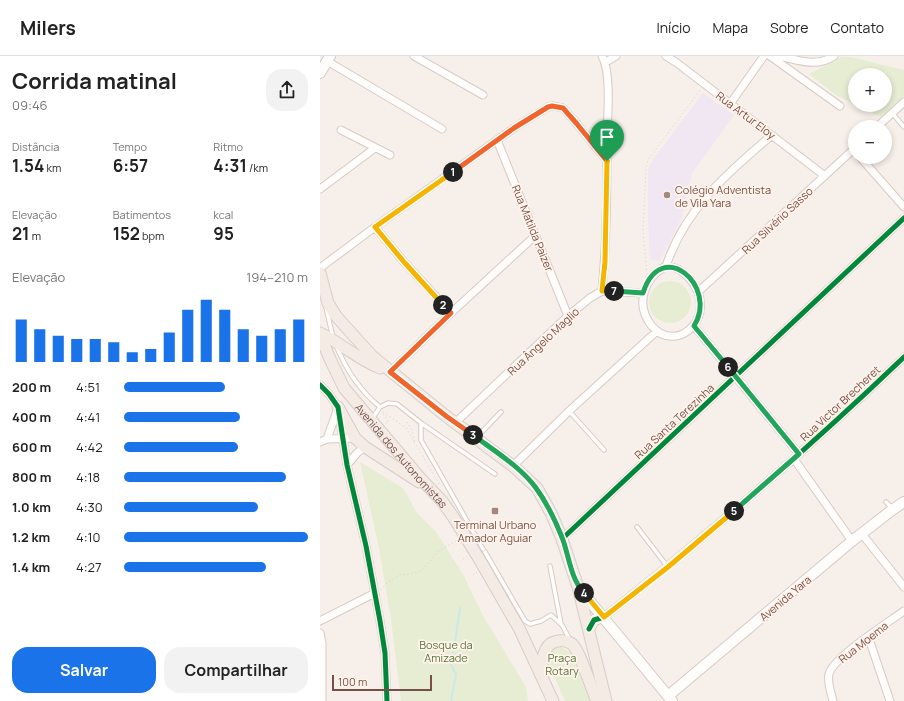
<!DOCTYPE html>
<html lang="pt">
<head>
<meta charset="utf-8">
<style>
	body { margin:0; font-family:Manrope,sans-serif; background:#f2f2f2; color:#222; height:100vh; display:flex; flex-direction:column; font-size:15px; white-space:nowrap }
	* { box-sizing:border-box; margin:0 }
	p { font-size:13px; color:#767676 }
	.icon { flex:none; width:22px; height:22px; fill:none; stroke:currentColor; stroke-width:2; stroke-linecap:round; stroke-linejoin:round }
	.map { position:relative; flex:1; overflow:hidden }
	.sheet { display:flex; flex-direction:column; background:#fff; width:320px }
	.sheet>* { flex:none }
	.fabs { position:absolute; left:528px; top:12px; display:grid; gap:8px }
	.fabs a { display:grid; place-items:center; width:44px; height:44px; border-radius:50%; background:#fff; box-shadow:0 2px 6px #0003; font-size:20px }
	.scale { position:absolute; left:12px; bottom:10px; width:100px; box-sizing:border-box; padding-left:4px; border:2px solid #765048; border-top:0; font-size:11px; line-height:14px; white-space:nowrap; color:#765048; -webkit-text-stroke:3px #fff3ea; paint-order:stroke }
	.pin { position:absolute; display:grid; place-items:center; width:34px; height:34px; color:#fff; margin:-41px -17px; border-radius:50% 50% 50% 0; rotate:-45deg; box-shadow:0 0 4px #0007 }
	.pin .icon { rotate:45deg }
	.km { position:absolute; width:20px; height:20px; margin:-10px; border-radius:50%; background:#222; color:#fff; font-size:11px; line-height:20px; text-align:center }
	.round { display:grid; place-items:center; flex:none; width:42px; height:42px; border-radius:16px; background:#f2f2f2 }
	.head { display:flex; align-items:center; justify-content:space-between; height:68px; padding:0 12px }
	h1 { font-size:22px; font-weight:700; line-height:30px }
	.stats { display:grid; grid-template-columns:repeat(3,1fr); gap:6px; height:68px; padding:4px 12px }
	.stats div { display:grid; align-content:center }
	.stats b { font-size:17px; font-weight:700 }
	.stats small { font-size:11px; font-weight:400 }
	.stats p { font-size:11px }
	.chart { height:112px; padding:8px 12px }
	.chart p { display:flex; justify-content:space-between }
	.chart svg { width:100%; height:72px; margin-top:4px; stroke:#1a73e8; stroke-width:6 }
	.cta { display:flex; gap:8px; margin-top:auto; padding:8px 12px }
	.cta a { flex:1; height:46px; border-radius:16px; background:#1a73e8; color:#fff; font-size:16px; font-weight:700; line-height:46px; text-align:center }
	.cta a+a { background:#f2f2f2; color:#222 }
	ul { padding:0 12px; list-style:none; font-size:13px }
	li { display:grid; grid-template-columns:64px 48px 1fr; align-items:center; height:30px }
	li i { height:10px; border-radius:5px; background:#1a73e8 }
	header { display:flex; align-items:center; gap:24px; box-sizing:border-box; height:56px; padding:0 20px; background:#fff; border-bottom:1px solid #e0e0e0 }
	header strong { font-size:19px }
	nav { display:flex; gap:22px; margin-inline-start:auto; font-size:14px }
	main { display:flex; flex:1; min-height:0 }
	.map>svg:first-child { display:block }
</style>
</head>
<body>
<header>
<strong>Milers</strong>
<nav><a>Início</a><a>Mapa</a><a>Sobre</a><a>Contato</a></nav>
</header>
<main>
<section class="sheet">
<div class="head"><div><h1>Corrida matinal</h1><p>09:46</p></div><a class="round"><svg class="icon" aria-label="share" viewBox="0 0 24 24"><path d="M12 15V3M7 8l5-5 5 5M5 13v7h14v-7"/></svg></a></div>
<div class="stats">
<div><p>Distância</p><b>1.54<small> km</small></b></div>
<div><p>Tempo</p><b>6:57</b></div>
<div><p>Ritmo</p><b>4:31<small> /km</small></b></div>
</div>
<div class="stats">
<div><p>Elevação</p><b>21<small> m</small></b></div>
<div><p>Batimentos</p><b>152<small> bpm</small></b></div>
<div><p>kcal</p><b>95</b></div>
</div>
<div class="chart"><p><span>Elevação</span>194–210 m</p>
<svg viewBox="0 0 160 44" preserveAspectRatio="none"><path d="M5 44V18M15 44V24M25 44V28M35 44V30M45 44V30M55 44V32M65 44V38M75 44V36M85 44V26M95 44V12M105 44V6M115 44V12M125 44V24M135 44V28M145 44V24M155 44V18"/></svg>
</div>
<ul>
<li><b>200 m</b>4:51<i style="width:55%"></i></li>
<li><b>400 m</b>4:41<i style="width:63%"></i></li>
<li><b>600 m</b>4:42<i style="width:62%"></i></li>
<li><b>800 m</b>4:18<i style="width:88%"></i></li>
<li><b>1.0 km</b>4:30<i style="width:73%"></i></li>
<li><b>1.2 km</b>4:10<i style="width:100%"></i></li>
<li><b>1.4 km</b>4:27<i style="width:77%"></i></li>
</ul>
<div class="cta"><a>Salvar</a><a>Compartilhar</a></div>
</section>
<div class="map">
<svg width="584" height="645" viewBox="0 0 584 645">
	<rect width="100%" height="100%" fill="#f7efe9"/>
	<path fill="#f0e7f2" d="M383,37L414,59L372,117L362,161L340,205L330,203L328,164V114L332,105Z"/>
	<path fill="#e6edd3" d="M522,1H531L584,14V40L561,61L536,49H565V19H535V48L516,39L489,18Z
		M329 246a21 21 0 1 1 42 0a21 21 0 1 1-42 0Z
		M40,406L83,432L97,457L116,476L143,518L162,558L206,631L208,645H81L71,563L59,492Z
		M241,591L250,596L271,645H245L227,604L229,597L233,592Z"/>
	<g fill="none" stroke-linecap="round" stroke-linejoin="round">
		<path stroke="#cae9e7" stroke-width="2" d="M131,645L136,618L131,609C135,590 137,571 140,552"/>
		<g stroke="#d6cbc6" stroke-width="5.5">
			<path id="lane" d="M572,57L584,71
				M6,251L13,282
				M16,289C26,314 39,334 60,351
				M249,355L284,394
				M52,363L60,351L68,347L77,348L101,367L175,418
				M101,367V384L163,493
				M157,381L181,356
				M566,446L572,452
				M317,471L347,510
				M165,496L205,565L210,568L221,565L231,559L242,569L249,582
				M230,510L241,568"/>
		</g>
		<g stroke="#d6cbc6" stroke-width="9">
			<path id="street" d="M94,0L163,39
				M282,0C291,16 288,56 287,76C287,129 287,182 282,235
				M346,0L357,7L505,120
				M450,0L520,50
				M459,0C479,4 496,12 514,0
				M7,5L122,73
				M286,6L296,0
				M410,48L444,0
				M557,71L584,46
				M21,74L70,99
				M177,84L248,260
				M540,101L584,151
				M0,133L55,92
				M55,171L84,206L131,257
				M346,210C356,211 362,214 369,222C402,259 356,301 331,269C315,248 324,222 346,210Z
				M346,210C365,153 407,117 452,79
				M0,212L55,171L194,72L228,51L233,50L243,52L257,68L287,105
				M378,236L535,92
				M374,270L479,398
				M70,316L131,257L216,179
				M0,329L9,338L18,351L27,409L46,490L60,565L65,597L67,645
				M136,366L248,260L270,242L282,235L323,237
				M7,383L17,355
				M0,386L7,383L35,382
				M474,403L532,485
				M27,409L37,397L45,391
				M193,410L249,355L337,275
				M542,478L584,531
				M242,483L584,162
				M284,561C388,479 488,393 584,301
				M0,565L55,537
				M0,577L2,587V645
				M548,580L570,645
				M513,645C511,636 507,627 509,618C513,601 569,566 584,555"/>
		</g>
		<g stroke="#d6cac6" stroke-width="12">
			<path id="secondary" d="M0,17L10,0
				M258,531L352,645
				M269,573L274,564L284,561
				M348,640L532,485L572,454L584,446"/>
		</g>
		<g stroke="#d8ccc8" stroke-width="13">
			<g id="primary">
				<path d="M0,217L8,247L16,260L52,300L126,360L193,410L217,432L231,457L242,483L258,531L286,645"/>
				<path d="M0,277C21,287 39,304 60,312"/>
				<path id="s1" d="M0,279L10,303L24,332L101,423L122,445L134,462L156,498"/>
				<path d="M18,351L35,382L45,391L99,426"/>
				<path d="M158,501L199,572L233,645"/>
				<path d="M221,619C222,609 222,590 234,586C239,584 247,584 252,588C260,595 271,632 277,645"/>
			</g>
		</g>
		<path stroke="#dacfcc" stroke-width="1" stroke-dasharray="1 3" stroke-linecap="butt" d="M327,218L323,175L326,112L328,104L333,97L381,33
			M63,356L86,372L119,428
			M63,358L69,366L66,367
			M87,366L92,374L95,388
			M143,503L147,500
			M153,519L157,516
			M61,534L67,527L80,519L91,518L101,515L112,503L117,496L138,484"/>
		<use href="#lane" stroke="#fefdfc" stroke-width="3.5"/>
		<use href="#street" stroke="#fefdfc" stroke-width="7"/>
		<use href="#secondary" stroke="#fefdfc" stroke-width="10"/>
		<use href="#primary" stroke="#f3ebe4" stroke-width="11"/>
		<g stroke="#fff3ea" stroke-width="8">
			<path id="cycleway" d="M0,329L9,338L18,351L27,409L46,490L60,565L65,597L67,645
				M242,483L584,162
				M269,573L274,564L284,561C388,479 488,393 584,301"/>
		</g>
		<use href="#cycleway" stroke="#00873e" stroke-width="5"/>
	</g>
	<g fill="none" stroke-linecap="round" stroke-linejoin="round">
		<g stroke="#fff" stroke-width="8">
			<path id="split-1" d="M133,116L194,72L228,51L232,50L243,52L257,68L287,105"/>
		</g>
		<g stroke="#fff" stroke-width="8">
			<path id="split-2" d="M123,249L84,206L55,171L133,116"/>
		</g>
		<g stroke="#fff" stroke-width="8">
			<path id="split-3" d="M123,249L131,257L70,316L126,360L153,379"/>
		</g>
		<g stroke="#fff" stroke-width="8">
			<path id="split-4" d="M153,379C173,394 201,411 216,432C227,447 236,466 243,484C249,501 251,523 264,537"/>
		</g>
		<g stroke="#fff" stroke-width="8">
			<path id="split-5" d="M264,537L284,561L348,511L414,455"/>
		</g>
		<g stroke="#fff" stroke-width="8">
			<path id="split-6" d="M408,311L479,398L414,455"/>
		</g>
		<g stroke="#fff" stroke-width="8">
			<path id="split-7" d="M294,235L323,237C341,180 399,230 374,270L408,311"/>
		</g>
		<g stroke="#fff" stroke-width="8">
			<path id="split-8" d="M287,105L285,206L282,235H294"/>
		</g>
		<use href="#split-1" stroke="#f0652b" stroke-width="5"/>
		<use href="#split-2" stroke="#f5b400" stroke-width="5"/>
		<use href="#split-3" stroke="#f0652b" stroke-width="5"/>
		<use href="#split-4" stroke="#22a559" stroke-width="5"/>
		<use href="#split-5" stroke="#f5b400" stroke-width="5"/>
		<use href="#split-6" stroke="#22a559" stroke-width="5"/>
		<use href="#split-7" stroke="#22a559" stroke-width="5"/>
		<use href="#split-8" stroke="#f5b400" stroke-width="5"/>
	</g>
	<g fill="#a38880" stroke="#fff3ea" stroke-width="1.5">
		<circle cx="347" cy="139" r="4"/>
		<rect x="171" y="451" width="8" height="8" rx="2"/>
	</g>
	<g text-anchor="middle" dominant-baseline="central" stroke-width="3.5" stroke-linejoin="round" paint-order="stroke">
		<g font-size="11" fill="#765048" stroke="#fff3ea">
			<text transform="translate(426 59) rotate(37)">Rua Artur Eloy</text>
			<text transform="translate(457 164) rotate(-43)">Rua Silvério Sasso</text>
			<text transform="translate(213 172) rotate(68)">Rua Matilda Paizer</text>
			<text transform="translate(223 285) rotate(-43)">Rua Ângelo Maglio</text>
			<text transform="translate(520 347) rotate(-43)">Rua Victor Brecheret</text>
			<text transform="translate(354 365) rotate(-43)">Rua Santa Terezinha</text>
			<text stroke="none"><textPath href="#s1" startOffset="147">Avenida dos Autonomistas</textPath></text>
			<text transform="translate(465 542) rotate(-40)">Avenida Yara</text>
			<text transform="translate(543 586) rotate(-38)">Rua Moema</text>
		</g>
		<g font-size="11" fill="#765048" stroke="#fff3ea" text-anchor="start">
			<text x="355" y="133">Colégio Adventista<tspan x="355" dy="13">de Vila Yara</tspan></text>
			<text x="175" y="468" text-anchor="middle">Terminal Urbano<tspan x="175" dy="13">Amador Aguiar</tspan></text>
		</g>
		<g font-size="11" fill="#58763d" stroke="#fff3ea">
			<text x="126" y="588">Bosque da<tspan x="126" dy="13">Amizade</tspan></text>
			<text x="242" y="601">Praça<tspan x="242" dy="13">Rotary</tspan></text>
		</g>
	</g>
</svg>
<div class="fabs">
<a>+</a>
<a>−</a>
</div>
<div class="scale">100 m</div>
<div class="pin" style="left:287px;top:105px;background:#1e9e55"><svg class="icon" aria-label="arrive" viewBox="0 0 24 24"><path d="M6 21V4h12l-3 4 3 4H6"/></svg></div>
<b class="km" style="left:133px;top:116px">1</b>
<b class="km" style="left:123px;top:249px">2</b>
<b class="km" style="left:153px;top:379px">3</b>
<b class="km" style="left:264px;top:537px">4</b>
<b class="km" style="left:414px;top:455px">5</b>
<b class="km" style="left:408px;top:311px">6</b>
<b class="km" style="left:294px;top:235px">7</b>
</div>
</main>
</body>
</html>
